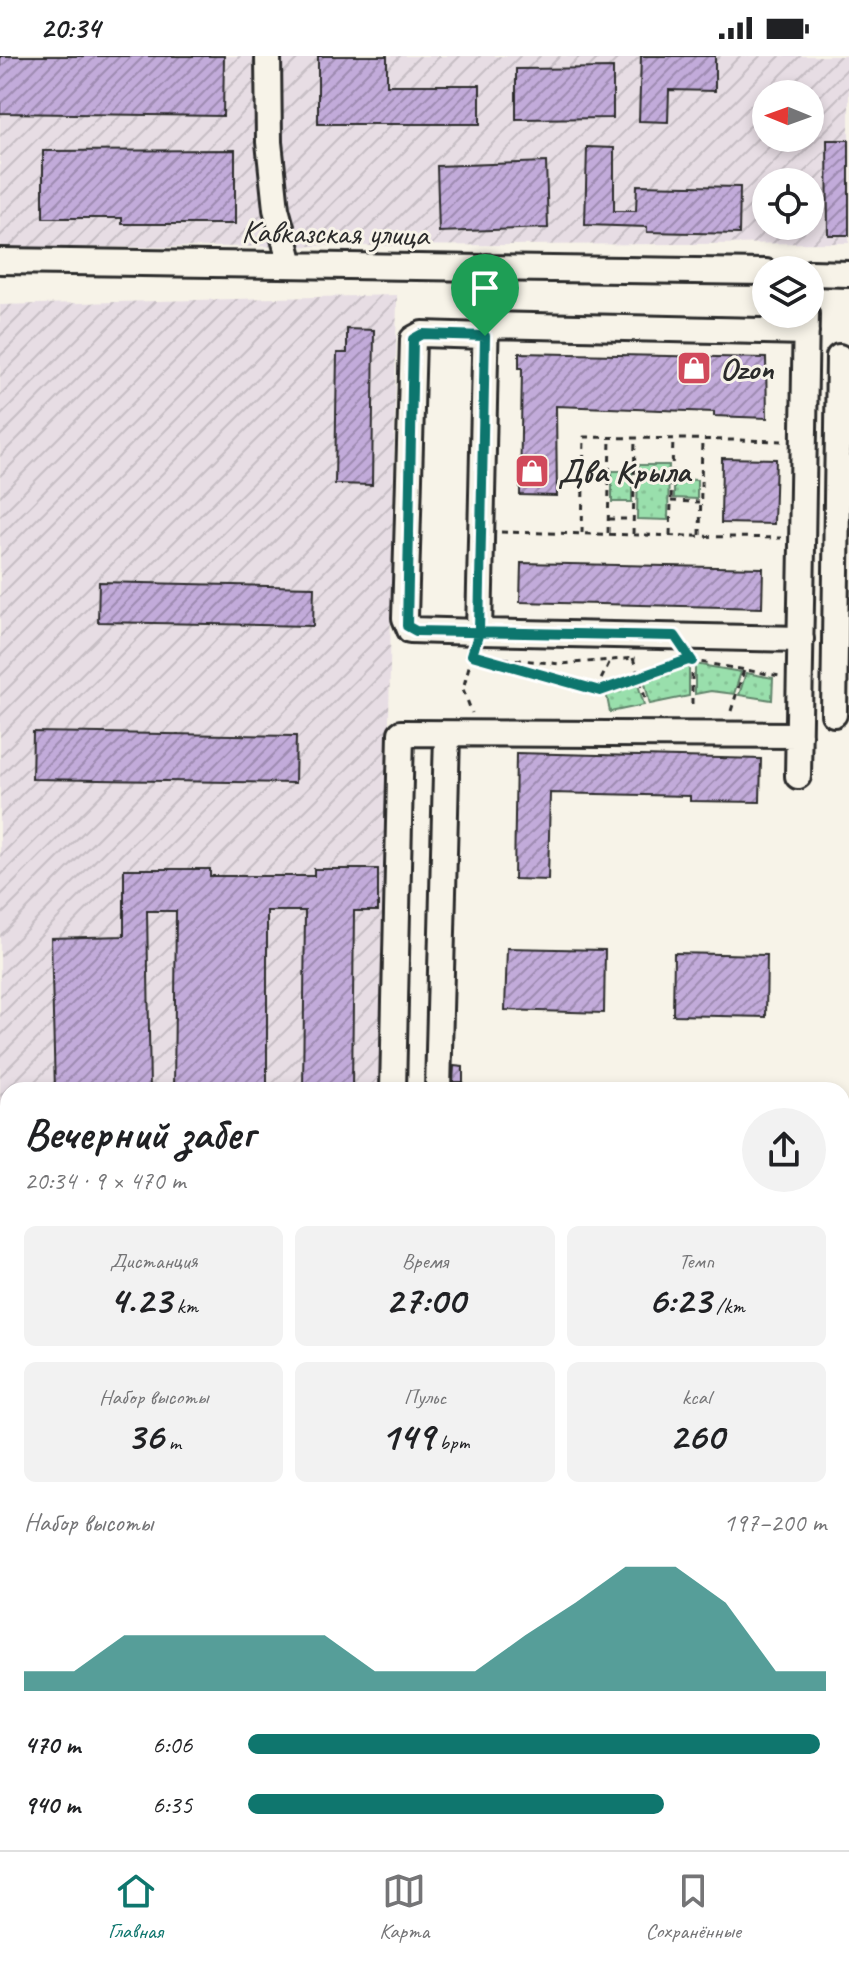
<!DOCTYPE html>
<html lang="ru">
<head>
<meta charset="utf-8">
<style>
	body { margin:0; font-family:Caveat,sans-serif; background:#f2f2f2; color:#202124; height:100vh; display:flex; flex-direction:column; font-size:30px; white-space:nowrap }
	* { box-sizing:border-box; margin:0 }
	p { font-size:26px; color:#757577 }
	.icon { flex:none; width:44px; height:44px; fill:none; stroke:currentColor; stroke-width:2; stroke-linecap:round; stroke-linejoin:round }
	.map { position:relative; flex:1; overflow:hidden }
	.sheet { position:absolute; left:0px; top:1026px; width:850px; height:768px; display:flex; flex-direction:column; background:#fff; border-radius:24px 24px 0 0; box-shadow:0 4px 12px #0003 }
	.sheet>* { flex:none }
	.needle { width:52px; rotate:271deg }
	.fabs { position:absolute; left:752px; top:24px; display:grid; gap:16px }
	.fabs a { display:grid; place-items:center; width:72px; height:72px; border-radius:50%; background:#fff; box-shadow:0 4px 12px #0003; font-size:40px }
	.pin { position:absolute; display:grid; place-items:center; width:68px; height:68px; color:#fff; margin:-82px -34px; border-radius:50% 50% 50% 0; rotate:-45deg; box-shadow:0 0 8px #0007 }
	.pin .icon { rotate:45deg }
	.round { display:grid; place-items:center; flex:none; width:84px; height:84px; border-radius:42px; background:#f2f2f2 }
	.summary { display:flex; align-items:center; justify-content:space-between; height:136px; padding:0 24px }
	h1 { font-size:44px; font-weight:600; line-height:60px }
	.metrics { display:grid; grid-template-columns:repeat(3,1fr); gap:12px; height:136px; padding:8px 24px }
	.metrics div { display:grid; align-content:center; border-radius:12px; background:#f2f2f2; text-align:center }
	.metrics b { font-size:40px; font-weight:600 }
	.metrics small { font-size:22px; font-weight:400 }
	.metrics p { font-size:22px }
	.chart { height:224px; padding:16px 24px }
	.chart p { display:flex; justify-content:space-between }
	.chart svg { width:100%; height:144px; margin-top:8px; fill:#0f766e; opacity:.7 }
	ul { padding:0 24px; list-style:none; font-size:26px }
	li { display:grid; grid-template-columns:128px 96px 1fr; align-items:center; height:60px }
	li i { height:20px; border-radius:10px; background:#0f766e }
	.status { display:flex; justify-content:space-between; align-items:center; height:56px; padding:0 40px; background:#fff; direction:ltr }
	.status svg { height:22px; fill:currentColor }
	.tabs { display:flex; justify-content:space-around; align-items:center; height:112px; border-top:2px solid #e0e0e0; background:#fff; font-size:22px; color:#757577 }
	.tabs a { display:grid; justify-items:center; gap:4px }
	.tabs .active { color:#0f766e }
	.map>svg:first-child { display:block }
</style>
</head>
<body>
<div class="status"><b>20:34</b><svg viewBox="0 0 49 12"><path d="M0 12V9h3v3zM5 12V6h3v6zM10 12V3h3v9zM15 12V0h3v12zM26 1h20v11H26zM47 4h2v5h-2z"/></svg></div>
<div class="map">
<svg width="849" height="1794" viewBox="0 0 849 1794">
	<defs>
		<pattern id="industrial-furrows" width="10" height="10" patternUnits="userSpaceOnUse" patternTransform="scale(2)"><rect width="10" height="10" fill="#e7dde4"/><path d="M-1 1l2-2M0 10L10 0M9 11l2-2" fill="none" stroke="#c6bec4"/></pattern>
		<pattern id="grass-dots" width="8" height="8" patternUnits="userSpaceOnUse" patternTransform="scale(2)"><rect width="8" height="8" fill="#99dfac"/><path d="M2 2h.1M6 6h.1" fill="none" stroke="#84c094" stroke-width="1.8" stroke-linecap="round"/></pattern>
		<pattern id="building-hatch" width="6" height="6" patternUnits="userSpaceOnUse" patternTransform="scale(2)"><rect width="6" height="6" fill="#c2abda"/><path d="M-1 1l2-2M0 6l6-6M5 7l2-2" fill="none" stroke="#9e8bb1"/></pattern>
	</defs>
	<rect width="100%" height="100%" fill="#f7f3e8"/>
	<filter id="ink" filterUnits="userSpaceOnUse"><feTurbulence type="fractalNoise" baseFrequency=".0125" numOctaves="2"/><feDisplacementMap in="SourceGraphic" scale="16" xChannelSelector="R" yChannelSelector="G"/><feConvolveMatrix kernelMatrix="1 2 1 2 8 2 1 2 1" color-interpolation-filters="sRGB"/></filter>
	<g filter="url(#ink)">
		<path fill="#e7dde4" d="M849,1720V1794H626L650,1786H842V1721Z"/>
		<path fill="url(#industrial-furrows)" fill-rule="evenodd" d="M0,0H849V187L0,192ZM766,38H810V82H766ZM766,126H810V170H766Z
			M397,239L382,1034H8V1188H0V249Z"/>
		<path fill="url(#grass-dots)" stroke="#62856c" stroke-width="2" d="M638,409H669L668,464L637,463Z
			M612,415H632V446H612Z
			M674,423L697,424V443L674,442Z
			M689,607V640L650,648L644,623Z
			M695,608L741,616L734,638L711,635L695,638Z
			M746,617L773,622L772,644L739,639Z
			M637,625L644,649L610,656L606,636Z"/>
		<path fill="url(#building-hatch)" stroke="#2b2b2b" stroke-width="2" d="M0,0H224L223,60L0,57Z
			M318,0H387V29H480V68H318Z
			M641,0H715V35L669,34L668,66L639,65Z
			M613,12V62L516,63V13Z
			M827,84H849V179H828Z
			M587,91L614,92V155H636L637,129L740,131L739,178L647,176V171L585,169Z
			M235,94V168H122V162H43V95Z
			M546,106L548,172L439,176L437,110Z
			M347,273L374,274L372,429L335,428L337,297H347Z
			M519,297L766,302L767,362L714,360V356L556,350L557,440L520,439L522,312H519Z
			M722,402L776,403L774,468L721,467Z
			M521,507L763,512L762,552L520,546Z
			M99,526L314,531L313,570L98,566Z
			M33,676L296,680L295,727L32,723Z
			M516,697L761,703L760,746L690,745V740L550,737L548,824L514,823Z
			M124,813H210V820H314V813H378V855H354L352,1034H303L305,855H267V1034H174L176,855H147L150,1034H55L51,882L124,880Z
			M507,892L605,894L604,957L505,954Z
			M674,897L767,899L766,961L673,959Z
			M454,1010L463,1011V1026H453Z"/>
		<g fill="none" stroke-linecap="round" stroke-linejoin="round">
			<g stroke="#2b2b2b" stroke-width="30">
				<path id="minor" d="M268,0L269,86L276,153L291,208
					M0,205L766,216
					M487,211L479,576L801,583
					M810,217L849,218
					M486,269L806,276
					M479,576L410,574L405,562L413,283L422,278L485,280
					M834,658L839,301
					M798,720L806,258
					M393,1034L401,677L799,679
					M438,1034L447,678
					M0,1245H8
					M842,1334L849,1313
					M0,1335H8
					M0,1593H8
					M842,1706L849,1704
					M0,1743L8,1741
					M138,1794L156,1786"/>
			</g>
			<g stroke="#2b2b2b" stroke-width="38">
				<path id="major" d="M842,1472L849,1454
					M842,1651L849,1673"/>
			</g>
			<path stroke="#2b2b2b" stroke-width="3" stroke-dasharray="6 6" stroke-linecap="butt" d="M671,445L699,446
				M608,463H633
				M501,476L781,482
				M582,477L584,381L784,385
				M608,477L610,381
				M633,478L635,382
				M670,479L673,383
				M700,479L702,383
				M472,599L600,635L688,604L780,620
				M472,599L463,633L472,657
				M480,600L561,608L636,602
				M633,602L647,648
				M692,606V650
				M596,634L610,605
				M731,655L744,614
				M842,1621L849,1620"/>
			<use href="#minor" stroke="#f7f3e8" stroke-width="24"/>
			<use href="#major" stroke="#fadf96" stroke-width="32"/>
			<path stroke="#2b2b2b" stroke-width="5" d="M842,1736L849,1734
				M842,1760L849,1757
				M688,1794L712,1786
				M744,1794L769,1786"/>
		</g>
	</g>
	<g fill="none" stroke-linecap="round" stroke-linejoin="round" filter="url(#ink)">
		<g stroke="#fff" stroke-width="16">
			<path id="route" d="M485,280L479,576L472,599L600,635L688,604L692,605L675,580C588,578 502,576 416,575L407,570L413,283L422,278L485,280"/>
		</g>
		<use href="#route" stroke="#0f766e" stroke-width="10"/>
	</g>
	<defs>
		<g id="shop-square" transform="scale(1.8)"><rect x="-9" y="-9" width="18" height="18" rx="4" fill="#d1495b" stroke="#f7f3e8"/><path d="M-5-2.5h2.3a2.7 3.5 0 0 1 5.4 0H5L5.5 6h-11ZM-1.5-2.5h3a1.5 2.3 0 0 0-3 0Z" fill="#fff"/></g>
	</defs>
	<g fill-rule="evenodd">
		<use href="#shop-square" x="694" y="312"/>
		<use href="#shop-square" x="532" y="415"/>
	</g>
	<g text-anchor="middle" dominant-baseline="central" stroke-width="6" stroke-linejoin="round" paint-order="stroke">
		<g font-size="32" fill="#2b2b2b" stroke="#f7f3e8">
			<text transform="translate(335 177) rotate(1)">Кавказская улица</text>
		</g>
		<g font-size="32" font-weight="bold" fill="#2b2b2b" stroke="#f7f3e8" text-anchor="start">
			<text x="720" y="312">Ozon</text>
			<text x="558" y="415">Два Крыла</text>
		</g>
	</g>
</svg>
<div class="fabs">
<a><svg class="needle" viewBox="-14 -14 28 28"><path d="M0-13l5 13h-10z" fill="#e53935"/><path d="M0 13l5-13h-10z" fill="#757577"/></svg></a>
<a><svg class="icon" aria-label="locate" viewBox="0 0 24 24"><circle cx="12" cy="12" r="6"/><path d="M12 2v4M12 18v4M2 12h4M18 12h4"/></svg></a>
<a><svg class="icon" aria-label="layers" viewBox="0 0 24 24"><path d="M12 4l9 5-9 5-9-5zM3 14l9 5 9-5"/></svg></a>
</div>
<div class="pin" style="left:485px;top:280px;background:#1e9e55"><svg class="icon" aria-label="arrive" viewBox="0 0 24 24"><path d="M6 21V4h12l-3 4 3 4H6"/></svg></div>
<section class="sheet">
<div class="summary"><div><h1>Вечерний забег</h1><p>20:34 · 9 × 470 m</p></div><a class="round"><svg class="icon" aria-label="share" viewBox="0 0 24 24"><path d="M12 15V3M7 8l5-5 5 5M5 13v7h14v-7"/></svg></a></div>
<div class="metrics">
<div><p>Дистанция</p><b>4.23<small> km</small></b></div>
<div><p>Время</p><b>27:00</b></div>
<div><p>Темп</p><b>6:23<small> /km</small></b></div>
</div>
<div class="metrics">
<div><p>Набор высоты</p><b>36<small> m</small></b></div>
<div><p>Пульс</p><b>149<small> bpm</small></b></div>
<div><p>kcal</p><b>260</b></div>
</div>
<div class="chart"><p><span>Набор высоты</span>197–200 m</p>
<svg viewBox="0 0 160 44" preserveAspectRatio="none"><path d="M0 44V38L10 38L20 27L30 27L40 27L50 27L60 27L70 38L80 38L90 38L100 27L110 17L120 6L130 6L140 17L150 38L160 38V44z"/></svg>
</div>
<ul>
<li><b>470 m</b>6:06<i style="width:99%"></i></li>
<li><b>940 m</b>6:35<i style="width:72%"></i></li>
</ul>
</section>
</div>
<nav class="tabs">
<a class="active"><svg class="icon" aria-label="home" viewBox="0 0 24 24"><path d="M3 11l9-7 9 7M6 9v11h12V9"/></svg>Главная</a>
<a><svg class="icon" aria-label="map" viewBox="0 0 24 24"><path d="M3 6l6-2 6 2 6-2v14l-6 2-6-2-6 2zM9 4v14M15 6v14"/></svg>Карта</a>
<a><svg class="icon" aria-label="saved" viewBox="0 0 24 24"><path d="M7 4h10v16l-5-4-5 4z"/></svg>Сохранённые</a>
</nav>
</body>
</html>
